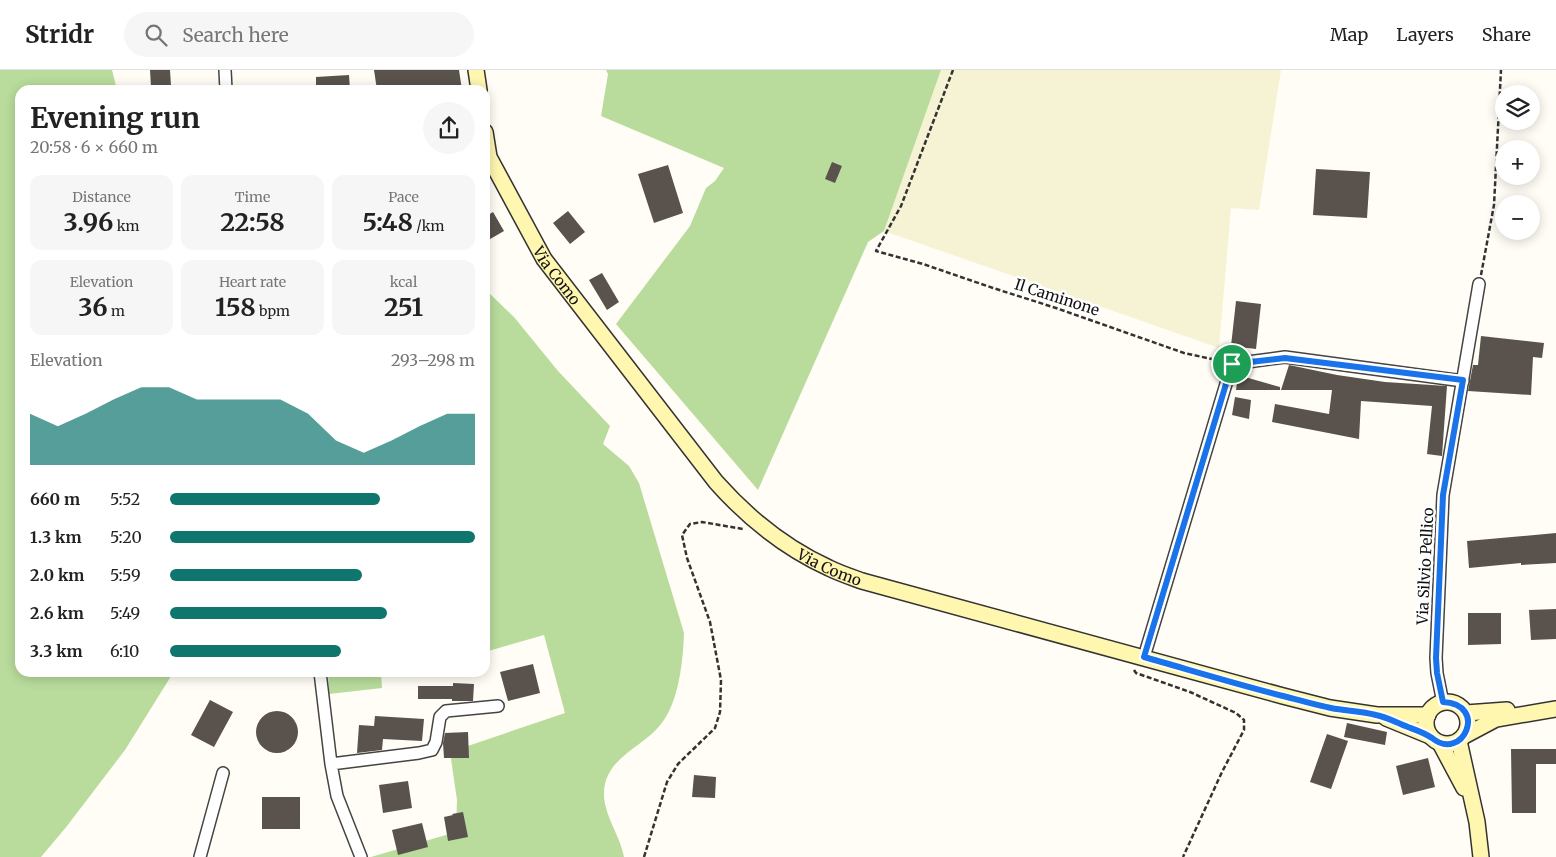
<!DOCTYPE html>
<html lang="en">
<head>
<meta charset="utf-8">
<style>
	body { margin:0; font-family:Merriweather,serif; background:#f6f6f6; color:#222; height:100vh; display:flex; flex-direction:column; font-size:19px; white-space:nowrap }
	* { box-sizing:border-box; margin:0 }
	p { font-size:16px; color:#767676 }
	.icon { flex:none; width:28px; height:28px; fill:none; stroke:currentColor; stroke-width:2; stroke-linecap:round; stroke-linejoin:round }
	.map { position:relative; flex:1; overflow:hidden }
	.sheet { position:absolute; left:15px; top:15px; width:475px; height:592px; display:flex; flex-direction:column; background:#fff; border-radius:15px; box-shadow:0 2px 12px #0003 }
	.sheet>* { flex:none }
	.controls { position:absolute; left:1495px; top:15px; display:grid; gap:10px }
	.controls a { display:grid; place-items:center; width:45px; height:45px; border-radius:50%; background:#fff; box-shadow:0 2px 12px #0003; font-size:25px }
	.pin { position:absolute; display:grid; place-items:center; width:42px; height:42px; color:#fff; margin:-21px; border:2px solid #fff; border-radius:50%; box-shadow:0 1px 5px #0007 }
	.round { display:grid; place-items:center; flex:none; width:52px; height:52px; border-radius:26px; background:#f6f6f6 }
	.overview { display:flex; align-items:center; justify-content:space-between; height:85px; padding:0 15px }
	h1 { font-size:28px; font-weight:700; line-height:38px }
	.figures { display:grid; grid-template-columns:repeat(3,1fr); gap:8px; height:85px; padding:5px 15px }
	.figures div { display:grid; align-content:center; border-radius:12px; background:#f6f6f6; text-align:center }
	.figures b { font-size:25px; font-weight:700 }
	.figures small { font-size:14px; font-weight:400 }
	.figures p { font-size:14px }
	.chart { height:140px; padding:10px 15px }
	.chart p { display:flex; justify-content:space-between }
	.chart svg { width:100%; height:90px; margin-top:5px; fill:#0f766e; opacity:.7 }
	ul { padding:0 15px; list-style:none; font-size:16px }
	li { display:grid; grid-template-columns:80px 60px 1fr; align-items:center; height:38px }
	li i { height:12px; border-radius:6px; background:#0f766e }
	header { display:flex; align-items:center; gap:30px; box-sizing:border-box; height:70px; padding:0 25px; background:#fff; border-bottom:1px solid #e0e0e0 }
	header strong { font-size:24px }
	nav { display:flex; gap:28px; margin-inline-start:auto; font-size:18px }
	.search { width:350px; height:45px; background:#f6f6f6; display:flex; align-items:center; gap:12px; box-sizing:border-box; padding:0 18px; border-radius:28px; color:#767676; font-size:19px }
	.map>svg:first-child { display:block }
</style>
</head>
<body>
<header>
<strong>Stridr</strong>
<div class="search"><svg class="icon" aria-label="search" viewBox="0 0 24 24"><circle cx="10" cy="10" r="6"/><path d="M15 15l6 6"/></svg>Search here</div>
<nav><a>Map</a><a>Layers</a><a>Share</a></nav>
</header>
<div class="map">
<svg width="1556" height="787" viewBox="0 0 1556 787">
	<rect width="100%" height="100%" fill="#fffdf5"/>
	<path fill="#f6f3d4" d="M941,0H1281L1259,140L1231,138L1219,278L884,161Z"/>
	<path fill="#b9dc9c" d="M0,0H112L117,20H20V602L173,603L125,680L67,756L41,787H0Z
		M606,0H941L884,161L868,172L758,420L616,254L690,156L706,118L715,111L724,98L601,46L608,4Z
		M485,219L514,247L558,301L610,356L603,374L629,396L639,413L684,563C683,591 679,632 661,654C644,676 612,685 605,714C599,740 620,763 624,787H371L456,762L457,730L450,682L565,643L544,565L485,582Z
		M328,603H381L382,618L329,624Z"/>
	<path fill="#5a524d" d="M150,0H170L171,16L151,17Z
		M374,0H459L462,20H377Z
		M349,5L350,20H316V7Z
		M832,92L842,96L835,113L825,109Z
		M668,95L683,143L654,153L638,104Z
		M1316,99L1370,102L1367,148L1313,145Z
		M568,141L585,162L570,174L553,153Z
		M493,142L504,161L485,172V147Z
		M602,203L619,232L607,240L589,210Z
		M1236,231L1261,234L1256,279L1231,276Z
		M1481,266L1544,273L1542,288L1533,287L1531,325L1468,321L1473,295H1478Z
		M1289,295L1337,305L1385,312L1447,316L1442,386L1427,384L1432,336L1361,331L1359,369L1272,352L1275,334L1329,344L1332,320H1281Z
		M1238,305L1280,317V320H1236Z
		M1235,327L1251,330L1249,349L1232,345Z
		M1556,463V493L1521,495V493L1469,498L1467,471Z
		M1556,539V569L1531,570L1529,540Z
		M1468,543H1501V574L1468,575Z
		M533,594L540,623L508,631L500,602Z
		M453,613L474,614L473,631H452V629H418V616H453Z
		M210,630L233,642L214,677L191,665Z
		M256 662a21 21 0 1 1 42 0a21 21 0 1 1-42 0Z
		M375,646L424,649L422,671L383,669L382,680L357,683L359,655L374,656Z
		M1347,653L1387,662L1385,675L1344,667Z
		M468,662L469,688H444L443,673L445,663Z
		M1327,664L1348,671L1331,719L1310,712Z
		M1511,679H1556V694H1536V743H1512Z
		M1428,688L1435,717L1403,725L1396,696Z
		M694,705L716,707L715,728L692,727Z
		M408,711L412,738L383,743L379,715Z
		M262,727H300V759H262Z
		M463,742L468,767L448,771L444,747L453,745L452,744Z
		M422,753L428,777L398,785L392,760Z"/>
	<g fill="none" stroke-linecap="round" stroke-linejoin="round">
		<g stroke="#444" stroke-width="14">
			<path id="street" d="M225,0L226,20
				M1144,587L1232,294L1285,287L1463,311
				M320,602L331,694L337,726L361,787
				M1443,633L1437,603L1436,588L1443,425L1479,214
				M331,694L419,683L432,680L436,672L440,647L446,641L498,636
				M200,787L223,703"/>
		</g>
		<g stroke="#333" stroke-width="18">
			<g id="secondary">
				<path d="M476,0L479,20"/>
				<path id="s1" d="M485,62L489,87L544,189L716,412C748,448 785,478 829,498C839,503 851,507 862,511L1283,626L1330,638L1377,645H1428"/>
				<circle cx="1447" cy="653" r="21"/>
				<path d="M1466,643L1507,640"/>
				<path d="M1386,648L1430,666"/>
				<path d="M1464,666L1496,649L1556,639"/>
				<path d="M1459,671L1477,752L1481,787"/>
				<path d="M1440,673L1464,718"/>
			</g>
		</g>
		<path stroke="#333" stroke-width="2.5" stroke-dasharray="5 2.5" stroke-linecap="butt" d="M953,0L901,136L876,181L923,194L993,218L1056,238L1184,283L1221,291
			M1481,205L1494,135L1501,0
			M1134,600L1136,603L1190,622L1236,643L1244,650V660L1222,702L1183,787
			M644,787L667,712L678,694L715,658L720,642L721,610L710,552L687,488L682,465L690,454L702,452L743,459"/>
		<use href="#street" stroke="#fff" stroke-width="11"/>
		<use href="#secondary" stroke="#fff6b0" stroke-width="15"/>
	</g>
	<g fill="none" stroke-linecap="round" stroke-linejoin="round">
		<g stroke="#fff" stroke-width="10">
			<path id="route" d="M1285,288L1463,310L1443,425L1436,588L1437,603L1443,632C1489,634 1463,693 1432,668C1425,663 1416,660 1408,657C1397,653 1387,647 1376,645C1361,641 1346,641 1331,638C1315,635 1299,630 1283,626C1236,614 1190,600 1144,587L1232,294Z"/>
		</g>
		<use href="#route" stroke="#1a73e8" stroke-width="6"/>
	</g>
	<g text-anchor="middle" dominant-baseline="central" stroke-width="5" stroke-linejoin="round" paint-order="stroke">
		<g font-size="15" fill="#111" stroke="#fff">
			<text stroke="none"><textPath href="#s1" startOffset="162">Via Como</textPath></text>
			<text transform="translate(1057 227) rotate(18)">Il Caminone</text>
			<text stroke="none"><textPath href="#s1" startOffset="566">Via Como</textPath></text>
			<text transform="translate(1425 496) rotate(-87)">Via Silvio Pellico</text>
		</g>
	</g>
</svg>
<div class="controls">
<a><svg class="icon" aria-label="layers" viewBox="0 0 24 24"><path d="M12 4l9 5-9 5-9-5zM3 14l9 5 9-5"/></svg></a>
<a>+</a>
<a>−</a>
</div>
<div class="pin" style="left:1232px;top:294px;background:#1e9e55"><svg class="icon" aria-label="arrive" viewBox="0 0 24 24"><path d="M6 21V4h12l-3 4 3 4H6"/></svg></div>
<section class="sheet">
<div class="overview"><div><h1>Evening run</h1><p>20:58 · 6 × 660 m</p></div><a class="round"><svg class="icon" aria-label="share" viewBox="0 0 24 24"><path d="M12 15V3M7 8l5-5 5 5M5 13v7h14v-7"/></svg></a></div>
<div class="figures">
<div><p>Distance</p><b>3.96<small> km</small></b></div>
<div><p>Time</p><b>22:58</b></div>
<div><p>Pace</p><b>5:48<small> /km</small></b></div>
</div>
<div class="figures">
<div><p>Elevation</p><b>36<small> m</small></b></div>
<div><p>Heart rate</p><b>158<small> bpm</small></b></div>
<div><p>kcal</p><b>251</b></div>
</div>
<div class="chart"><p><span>Elevation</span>293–298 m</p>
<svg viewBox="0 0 160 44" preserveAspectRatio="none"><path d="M0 44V19L10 25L20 19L30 12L40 6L50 6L60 12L70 12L80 12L90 12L100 19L110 32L120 38L130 32L140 25L150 19L160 19V44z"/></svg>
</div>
<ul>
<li><b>660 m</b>5:52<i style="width:69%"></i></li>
<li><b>1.3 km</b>5:20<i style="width:100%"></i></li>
<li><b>2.0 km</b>5:59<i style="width:63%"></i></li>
<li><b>2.6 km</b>5:49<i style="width:71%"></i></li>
<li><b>3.3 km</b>6:10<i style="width:56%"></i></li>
</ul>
</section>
</div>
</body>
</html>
